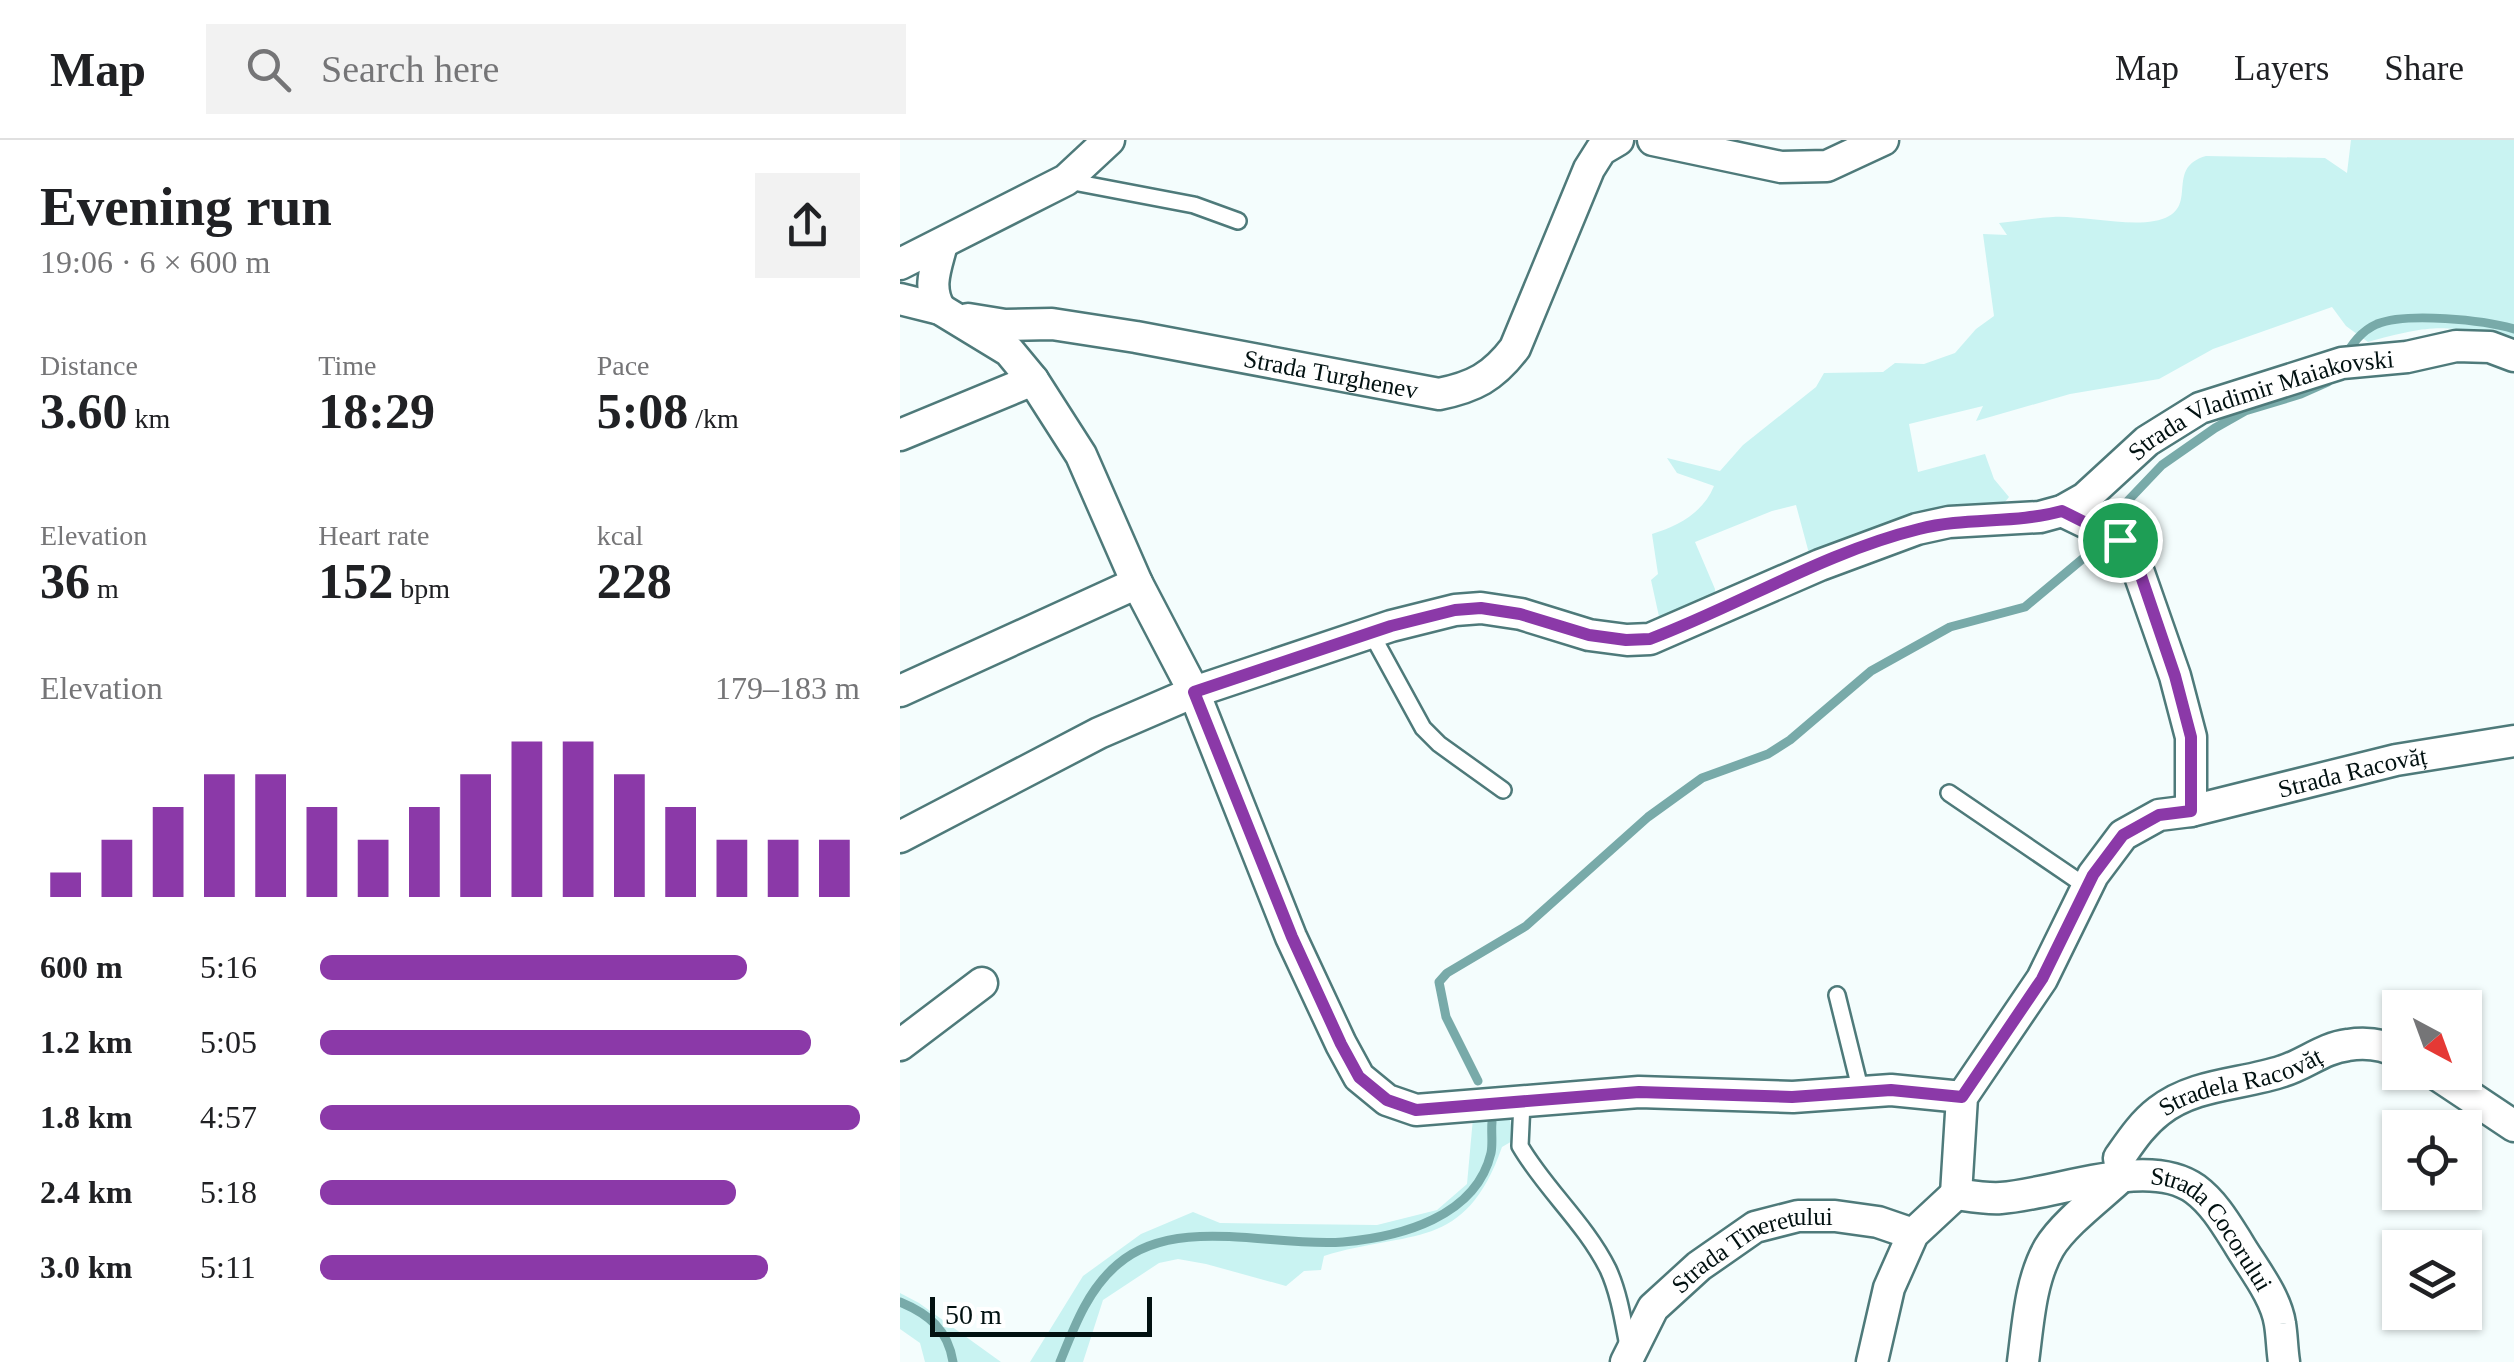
<!DOCTYPE html>
<html lang="en">
<head>
<meta charset="utf-8">
<style>
	body { margin:0; font-family:"Times New Roman",serif; background:#f2f2f2; color:#202124; height:100vh; display:flex; flex-direction:column; font-size:38px; white-space:nowrap }
	* { box-sizing:border-box; margin:0 }
	p { font-size:32px; color:#757577 }
	.icon { flex:none; width:55px; height:55px; fill:none; stroke:currentColor; stroke-width:2; stroke-linecap:round; stroke-linejoin:round }
	.map { position:relative; flex:1; overflow:hidden }
	.drawer { display:flex; flex-direction:column; background:#fff; width:900px }
	.drawer>* { flex:none }
	.needle { width:65px; rotate:139deg }
	.controls { position:absolute; left:1482px; top:850px; display:grid; gap:20px }
	.controls a { display:grid; place-items:center; width:100px; height:100px; border-radius:0px; background:#fff; box-shadow:0 2px 8px #0004; font-size:50px }
	.scale { position:absolute; left:30px; bottom:25px; width:222px; box-sizing:border-box; padding-left:10px; border:5px solid #021111; border-top:0; font-size:28px; line-height:35px; white-space:nowrap; color:#021111; -webkit-text-stroke:8px #fff; paint-order:stroke }
	.pin { position:absolute; display:grid; place-items:center; width:85px; height:85px; color:#fff; margin:-42px; border:5px solid #fff; border-radius:50%; box-shadow:0 2px 10px #0007 }
	.round { display:grid; place-items:center; flex:none; width:105px; height:105px; border-radius:0px; background:#f2f2f2 }
	.headline { display:flex; align-items:center; justify-content:space-between; height:170px; padding:0 40px }
	h1 { font-size:55px; font-weight:700; line-height:75px }
	.stats { display:grid; grid-template-columns:repeat(3,1fr); gap:15px; height:170px; padding:10px 40px }
	.stats div { display:grid; align-content:center }
	.stats b { font-size:50px; font-weight:700 }
	.stats small { font-size:28px; font-weight:400 }
	.stats p { font-size:28px }
	.chart { height:280px; padding:20px 40px }
	.chart p { display:flex; justify-content:space-between }
	.chart svg { width:100%; height:180px; margin-top:10px; stroke:#8b39a8; stroke-width:6 }
	ul { padding:0 40px; list-style:none; font-size:32px }
	li { display:grid; grid-template-columns:160px 120px 1fr; align-items:center; height:75px }
	li i { height:25px; border-radius:12px; background:#8b39a8 }
	header { display:flex; align-items:center; gap:60px; box-sizing:border-box; height:140px; padding:0 50px; background:#fff; border-bottom:2px solid #e0e0e0 }
	header strong { font-size:48px }
	nav { display:flex; gap:55px; margin-inline-start:auto; font-size:35px }
	.search { width:700px; height:90px; background:#f2f2f2; display:flex; align-items:center; gap:25px; box-sizing:border-box; padding:0 35px; border-radius:0px; color:#757577; font-size:38px }
	main { display:flex; flex:1; min-height:0 }
	.map>svg:first-child { display:block }
</style>
</head>
<body>
<header>
<strong>Map</strong>
<div class="search"><svg class="icon" aria-label="search" viewBox="0 0 24 24"><circle cx="10" cy="10" r="6"/><path d="M15 15l6 6"/></svg>Search here</div>
<nav><a>Map</a><a>Layers</a><a>Share</a></nav>
</header>
<main>
<section class="drawer">
<div class="headline"><div><h1>Evening run</h1><p>19:06 · 6 × 600 m</p></div><a class="round"><svg class="icon" aria-label="share" viewBox="0 0 24 24"><path d="M12 15V3M7 8l5-5 5 5M5 13v7h14v-7"/></svg></a></div>
<div class="stats">
<div><p>Distance</p><b>3.60<small> km</small></b></div>
<div><p>Time</p><b>18:29</b></div>
<div><p>Pace</p><b>5:08<small> /km</small></b></div>
</div>
<div class="stats">
<div><p>Elevation</p><b>36<small> m</small></b></div>
<div><p>Heart rate</p><b>152<small> bpm</small></b></div>
<div><p>kcal</p><b>228</b></div>
</div>
<div class="chart"><p><span>Elevation</span>179–183 m</p>
<svg viewBox="0 0 160 44" preserveAspectRatio="none"><path d="M5 44V38M15 44V30M25 44V22M35 44V14M45 44V14M55 44V22M65 44V30M75 44V22M85 44V14M95 44V6M105 44V6M115 44V14M125 44V22M135 44V30M145 44V30M155 44V30"/></svg>
</div>
<ul>
<li><b>600 m</b>5:16<i style="width:79%"></i></li>
<li><b>1.2 km</b>5:05<i style="width:91%"></i></li>
<li><b>1.8 km</b>4:57<i style="width:100%"></i></li>
<li><b>2.4 km</b>5:18<i style="width:77%"></i></li>
<li><b>3.0 km</b>5:11<i style="width:83%"></i></li>
</ul>
</section>
<div class="map">
<svg width="1614" height="1222" viewBox="0 0 1614 1222">
	<rect width="100%" height="100%" fill="#f4fdfd"/>
	<path fill="#c9f3f2" d="M1451,0H1614V204C1549,183 1534,184 1468,202L1446,186L1432,167L1313,209L1259,239L1170,254L1076,281L1083,266L1009,284L1018,332L1085,314L1094,339L1109,357L1096,373L910,417L896,365L872,371L795,402L815,449V459L760,481L751,440L758,434L752,394C778,386 803,373 814,346L777,333L767,318L820,331L843,305L916,247L924,233L983,232L995,223L1024,224L1055,213L1076,189L1094,176L1083,94L1107,95L1099,83C1117,81 1135,78 1153,77C1183,75 1244,91 1269,76C1295,62 1267,27 1306,16L1425,18L1447,33Z
		M573,978L610,980L614,1000L602,1007C565,1113 510,1089 424,1116L421,1130L404,1131L386,1146L306,1124L278,1119L259,1123L203,1160L183,1222H130L183,1136L241,1094L293,1072L320,1083L477,1085L537,1070L567,1044Z
		M0,1153L19,1163L101,1222H25L20,1203L0,1189Z"/>
	<g fill="none" stroke-linecap="round" stroke-linejoin="round">
		<path stroke="#78aaa9" stroke-width="9" d="M1444,218C1452,204 1461,191 1477,184C1507,172 1584,180 1614,189
			M578,941L546,877L539,842L547,833L626,786L748,677L802,638L868,614L890,600L971,531L1050,487L1125,467L1198,406L1221,368L1262,325L1315,288L1345,271L1401,254L1428,242
			M0,1162C29,1174 48,1190 53,1222
			M160,1222C174,1187 188,1149 218,1124C276,1074 374,1108 443,1102C500,1097 576,1077 591,1013C593,1004 591,992 592,982"/>
		<g stroke="#4e7a7a" stroke-width="20">
			<path id="lane" d="M168,41L294,65L338,81
				M471,493L523,588L539,604L603,650
				M1049,653L1187,747
				M937,855L961,952
				M622,962L620,1006C645,1049 685,1083 708,1129C719,1153 723,1180 728,1206"/>
		</g>
		<g stroke="#4e7a7a" stroke-width="35">
			<g id="street">
				<path d="M753,0L881,27L927,26L983,0"/>
				<path d="M0,124L166,40L209,0"/>
				<path d="M0,159L40,169L109,211L133,240L181,315L237,443L294,552L391,797L441,904L459,937L487,960L516,970L739,952L893,957L991,950L1062,957"/>
				<path d="M40,169C27,147 36,128 42,104"/>
				<path id="s1" d="M68,179L105,185L152,184L236,197L539,254C574,247 593,237 615,208L689,29L701,10L718,0"/>
				<path d="M0,295L133,240"/>
				<path d="M1162,371L1220,399L1239,433L1275,536L1291,597V671"/>
				<path d="M0,551L237,443"/>
				<path id="s2" d="M0,697L199,593L294,552L491,486L555,470L581,468L621,474L689,495L727,500L750,499L920,425L1017,389L1049,382L1140,377L1162,371L1185,358L1247,301L1300,268L1442,223L1507,217L1556,206L1590,207L1614,216"/>
				<path d="M0,905L82,843"/>
				<path d="M1533,932L1614,986"/>
				<path id="s3" d="M1056,1054L1062,957L1142,839L1193,735L1223,695L1259,675L1291,671L1496,620L1614,601"/>
				<path id="s4" d="M1056,1054C1070,1056 1086,1059 1101,1058C1157,1054 1248,1015 1295,1049C1314,1063 1326,1084 1338,1103C1352,1127 1376,1156 1380,1184C1382,1196 1382,1209 1384,1222"/>
				<path id="s5" d="M726,1222L753,1168L799,1126L855,1087L898,1076H935L978,1082L1013,1094"/>
				<path d="M972,1222L989,1148L1013,1094L1056,1054"/>
				<path id="s6" d="M1123,1222C1128,1185 1130,1141 1149,1108C1164,1083 1201,1056 1222,1036L1219,1018C1231,1001 1242,984 1259,971C1295,943 1342,945 1383,931C1406,924 1423,908 1448,905C1467,902 1483,904 1500,913"/>
			</g>
		</g>
		<use href="#lane" stroke="#fff" stroke-width="15"/>
		<use href="#street" stroke="#fff" stroke-width="30"/>
	</g>
	<g fill="none" stroke-linecap="round" stroke-linejoin="round">
		<g stroke="#fff" stroke-width="20">
			<path id="route" d="M1162,371L1220,400L1240,433L1275,536L1291,597V671L1259,675L1223,695L1193,735L1142,839L1062,957L991,950L892,957L739,952L516,970L487,960L459,937L441,904L392,797L294,552L491,486L555,470L581,468L620,474L689,495L726,500L750,499C840,465 925,412 1019,389C1066,377 1115,384 1162,371Z"/>
		</g>
		<use href="#route" stroke="#8b39a8" stroke-width="12"/>
	</g>
	<g text-anchor="middle" dominant-baseline="central" stroke-width="8" stroke-linejoin="round" paint-order="stroke">
		<g font-size="25" fill="#021111" stroke="#fff">
			<text stroke="none"><textPath href="#s1" startOffset="368">Strada Turghenev</textPath></text>
			<text stroke="none"><textPath href="#s2" startOffset="1468">Strada Vladimir Maiakovski</textPath></text>
			<text stroke="none"><textPath href="#s3" startOffset="645">Strada Racovăț</textPath></text>
			<text stroke="none"><textPath href="#s6" startOffset="388">Stradela Racovăț</textPath></text>
			<text stroke="none"><textPath href="#s4" startOffset="282">Strada Cocorului</textPath></text>
			<text stroke="none"><textPath href="#s5" startOffset="180">Strada Tineretului</textPath></text>
		</g>
	</g>
</svg>
<div class="controls">
<a><svg class="needle" viewBox="-14 -14 28 28"><path d="M0-13l5 13h-10z" fill="#e53935"/><path d="M0 13l5-13h-10z" fill="#757577"/></svg></a>
<a><svg class="icon" aria-label="locate" viewBox="0 0 24 24"><circle cx="12" cy="12" r="6"/><path d="M12 2v4M12 18v4M2 12h4M18 12h4"/></svg></a>
<a><svg class="icon" aria-label="layers" viewBox="0 0 24 24"><path d="M12 4l9 5-9 5-9-5zM3 14l9 5 9-5"/></svg></a>
</div>
<div class="scale">50 m</div>
<div class="pin" style="left:1220px;top:400px;background:#1e9e55"><svg class="icon" aria-label="arrive" viewBox="0 0 24 24"><path d="M6 21V4h12l-3 4 3 4H6"/></svg></div>
</div>
</main>
</body>
</html>
